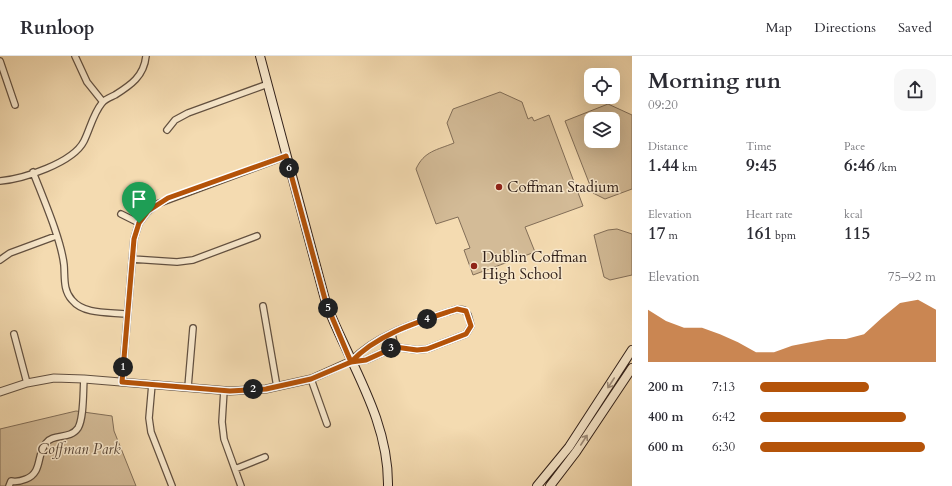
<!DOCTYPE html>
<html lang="en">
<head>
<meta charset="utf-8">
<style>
	body { margin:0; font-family:Cardo,serif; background:#f7f7f7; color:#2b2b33; height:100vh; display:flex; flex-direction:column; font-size:15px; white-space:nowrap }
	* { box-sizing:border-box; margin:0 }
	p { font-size:13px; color:#7c7c81 }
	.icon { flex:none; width:22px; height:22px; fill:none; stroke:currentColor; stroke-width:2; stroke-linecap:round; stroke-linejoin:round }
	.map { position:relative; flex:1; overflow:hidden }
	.panel { display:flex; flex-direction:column; background:#fff; width:320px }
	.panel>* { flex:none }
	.fabs { position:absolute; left:584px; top:12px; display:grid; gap:8px }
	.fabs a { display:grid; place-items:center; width:36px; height:36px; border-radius:8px; background:#fff; box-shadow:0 4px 16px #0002; font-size:20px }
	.pin { position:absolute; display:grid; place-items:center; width:34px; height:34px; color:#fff; margin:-41px -17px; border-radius:50% 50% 50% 0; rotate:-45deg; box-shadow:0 0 4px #0007 }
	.pin .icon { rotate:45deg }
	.km { position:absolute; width:20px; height:20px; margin:-10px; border-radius:50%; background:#222; color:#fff; font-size:11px; line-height:20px; text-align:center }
	.round { display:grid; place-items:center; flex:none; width:42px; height:42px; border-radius:12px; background:#f7f7f7 }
	.summary { display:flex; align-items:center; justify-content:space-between; height:68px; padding:0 16px }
	h1 { font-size:22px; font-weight:700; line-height:30px }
	.stats { display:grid; grid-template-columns:repeat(3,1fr); gap:6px; height:68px; padding:4px 16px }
	.stats div { display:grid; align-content:center }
	.stats b { font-size:17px; font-weight:700 }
	.stats small { font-size:11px; font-weight:400 }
	.stats p { font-size:11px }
	.chart { height:112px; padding:8px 16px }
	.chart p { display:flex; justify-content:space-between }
	.chart svg { width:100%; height:72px; margin-top:4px; fill:#b45309; opacity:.7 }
	ul { padding:0 16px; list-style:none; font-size:13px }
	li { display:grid; grid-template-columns:64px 48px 1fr; align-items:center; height:30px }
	li i { height:10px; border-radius:5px; background:#b45309 }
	header { display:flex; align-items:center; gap:24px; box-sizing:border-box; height:56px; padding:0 20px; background:#fff; border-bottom:1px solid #e1e1e2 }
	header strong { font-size:19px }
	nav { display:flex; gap:22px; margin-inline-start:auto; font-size:14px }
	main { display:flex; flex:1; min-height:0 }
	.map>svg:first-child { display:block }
</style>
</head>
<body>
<header>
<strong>Runloop</strong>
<nav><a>Map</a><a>Directions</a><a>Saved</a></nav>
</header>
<main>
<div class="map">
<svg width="632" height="430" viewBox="0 0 632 430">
	<rect width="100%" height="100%" fill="#f4dbb1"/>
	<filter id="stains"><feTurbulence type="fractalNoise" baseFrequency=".005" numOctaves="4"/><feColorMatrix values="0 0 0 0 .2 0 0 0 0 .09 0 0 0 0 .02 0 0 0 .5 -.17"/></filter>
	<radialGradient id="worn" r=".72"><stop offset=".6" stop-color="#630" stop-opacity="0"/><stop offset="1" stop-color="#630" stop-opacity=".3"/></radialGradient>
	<path fill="#d3bb97" stroke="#826e58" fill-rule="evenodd" d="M500,36L522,46L528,63L532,61L534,65L549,59L583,150L525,171L535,196L473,219L464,194L470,192L458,161L436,168L416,113C424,95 437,94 454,87L447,67L453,53Z
		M608,48L632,59V133L605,143L593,137L565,65ZM591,63H613V85H591Z
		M617,173L632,178V219L610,224L604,221L594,179L608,174Z
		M76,355L112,360L114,375L136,430H0V373Z"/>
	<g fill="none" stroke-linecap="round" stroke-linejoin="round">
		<g stroke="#625040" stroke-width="8">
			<path id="minor" d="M75,0L87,26L103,46
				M0,5L15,49
				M167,74L175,64L188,57L268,28
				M33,116C43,142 61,183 64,209C65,222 63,234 72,244C84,259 110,256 127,258
				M0,125C23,123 73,107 84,85C90,73 93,58 102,47C105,43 111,41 115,39C131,29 144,20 146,0
				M121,158L139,167
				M132,203L177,206L193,204L257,180
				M0,204L10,197L56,180
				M263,250L277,331
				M457,253L464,254L468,259L471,270L466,278L427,293L417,294L395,291L366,304L351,305C378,277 421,265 457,253Z
				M14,278L27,327
				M392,278L395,291
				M311,323L327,368
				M122,325L134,183L139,167L148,155L157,148L286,100
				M152,328L149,362L151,376L172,430
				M188,331L193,272
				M224,334L222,366L224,383L241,430
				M235,413L265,401
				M9,430L11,425C16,426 21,425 26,423C43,416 36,399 46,387C53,377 70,384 78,372C84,362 83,335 84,323"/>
		</g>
		<g stroke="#625040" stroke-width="9">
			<path id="tertiary" d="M0,336L27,327L54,322L84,323L230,335L266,333L311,323L351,305"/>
		</g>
		<g stroke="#32211a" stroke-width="10">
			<path id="secondary" d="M260,0L326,247C349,307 389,363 388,430
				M537,430L569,391L632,294
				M550,430L576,396L632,312"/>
		</g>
		<use href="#minor" stroke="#f8e8cc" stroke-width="5.5"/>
		<use href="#tertiary" stroke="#f8e8cc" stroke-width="7"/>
		<use href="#secondary" stroke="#f8e8cc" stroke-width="8"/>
	</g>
	<defs><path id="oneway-shaft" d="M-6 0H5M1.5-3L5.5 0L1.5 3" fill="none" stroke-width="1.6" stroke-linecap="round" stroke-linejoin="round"/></defs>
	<g stroke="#9f8e7c">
		<use href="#oneway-shaft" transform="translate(611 327) rotate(123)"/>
		<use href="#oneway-shaft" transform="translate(584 384) rotate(-57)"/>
	</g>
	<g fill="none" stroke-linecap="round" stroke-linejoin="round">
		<g stroke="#fff" stroke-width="8">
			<path id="route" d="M139,167L134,183L122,326L230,335L266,333L311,323L351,306L366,304L395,291L417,294L427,293L466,278L471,270L466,255L457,253C421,265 378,277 351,306L326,247L286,100L168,142L148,155L139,167"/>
		</g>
		<use href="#route" stroke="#b45309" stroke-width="5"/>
	</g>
	<g fill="#8f2418" stroke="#f8e8cc" stroke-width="1.5">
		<circle cx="499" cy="131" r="4"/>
		<circle cx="474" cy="210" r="4"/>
	</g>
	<g text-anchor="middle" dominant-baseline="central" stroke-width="3" stroke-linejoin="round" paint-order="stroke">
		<g font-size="15" fill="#32211a" stroke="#f8e8cc" text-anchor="start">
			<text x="507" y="131">Coffman Stadium</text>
			<text x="482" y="201">Dublin Coffman<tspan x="482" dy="17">High School</tspan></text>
		</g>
		<g font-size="15" font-style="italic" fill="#5a4839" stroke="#f8e8cc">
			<text x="79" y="393">Coffman Park</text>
		</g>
	</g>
	<rect width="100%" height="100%" filter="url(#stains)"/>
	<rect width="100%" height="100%" fill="url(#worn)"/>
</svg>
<div class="fabs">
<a><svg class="icon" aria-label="locate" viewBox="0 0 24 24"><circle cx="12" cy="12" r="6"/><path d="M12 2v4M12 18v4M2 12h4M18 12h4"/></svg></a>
<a><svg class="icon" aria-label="layers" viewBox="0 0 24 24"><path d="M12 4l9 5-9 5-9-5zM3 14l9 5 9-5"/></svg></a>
</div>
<div class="pin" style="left:139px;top:167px;background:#1e9e55"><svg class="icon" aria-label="arrive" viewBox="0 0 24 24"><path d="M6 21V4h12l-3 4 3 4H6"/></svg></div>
<b class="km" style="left:123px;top:311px">1</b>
<b class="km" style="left:253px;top:333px">2</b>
<b class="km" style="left:391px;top:292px">3</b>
<b class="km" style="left:427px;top:263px">4</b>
<b class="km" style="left:328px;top:252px">5</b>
<b class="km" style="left:289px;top:112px">6</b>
</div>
<section class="panel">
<div class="summary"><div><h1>Morning run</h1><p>09:20</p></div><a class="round"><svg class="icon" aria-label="share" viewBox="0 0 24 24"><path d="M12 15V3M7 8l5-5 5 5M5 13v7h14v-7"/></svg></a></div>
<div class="stats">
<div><p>Distance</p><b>1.44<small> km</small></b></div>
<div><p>Time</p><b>9:45</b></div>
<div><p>Pace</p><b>6:46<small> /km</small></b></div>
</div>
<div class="stats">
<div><p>Elevation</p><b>17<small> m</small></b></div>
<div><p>Heart rate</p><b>161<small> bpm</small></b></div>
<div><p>kcal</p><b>115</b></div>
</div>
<div class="chart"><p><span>Elevation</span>75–92 m</p>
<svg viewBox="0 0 160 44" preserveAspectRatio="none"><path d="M0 44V12L10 19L20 23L30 23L40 27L50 32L60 38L70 38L80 34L90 32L100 30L110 30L120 27L130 17L140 8L150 6L160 12V44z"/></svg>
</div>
<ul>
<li><b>200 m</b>7:13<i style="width:62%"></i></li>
<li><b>400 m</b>6:42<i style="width:83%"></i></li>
<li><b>600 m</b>6:30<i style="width:94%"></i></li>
</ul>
</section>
</main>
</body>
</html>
